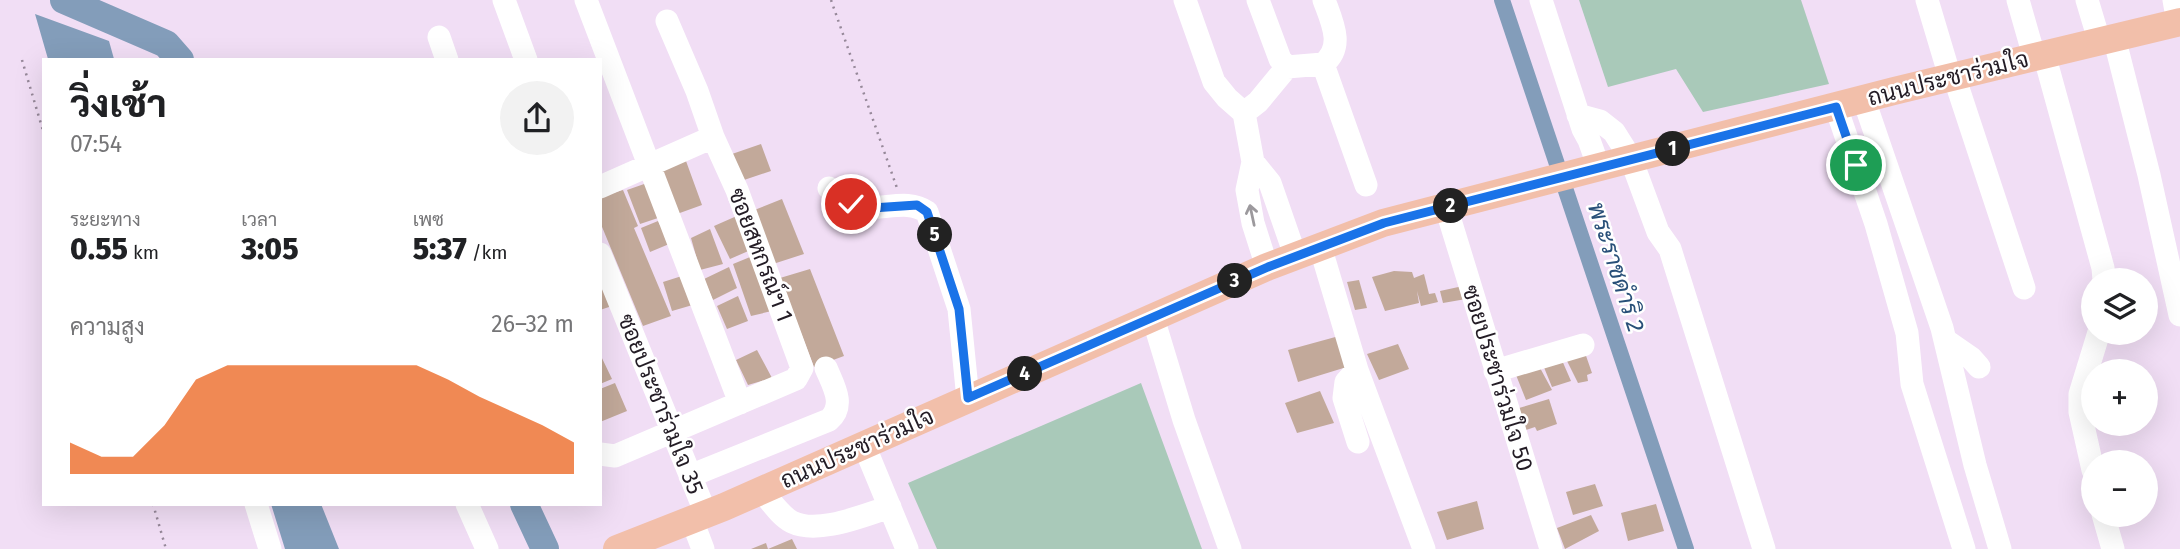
<!DOCTYPE html>
<html lang="th">
<head>
<meta charset="utf-8">
<style>
	body { margin:0; font-family:"Fira Sans",Sarabun,sans-serif; background:#f2f2f2; color:#202124; height:100vh; display:flex; flex-direction:column; font-size:26px; white-space:nowrap }
	* { box-sizing:border-box; margin:0 }
	p { font-size:23px; color:#757577 }
	.icon { flex:none; width:38px; height:38px; fill:none; stroke:currentColor; stroke-width:2; stroke-linecap:round; stroke-linejoin:round }
	.map { position:relative; flex:1; overflow:hidden }
	.panel { position:absolute; left:42px; top:58px; width:560px; height:448px; display:flex; flex-direction:column; background:#fff; border-radius:0px; box-shadow:0 7px 28px #0002 }
	.panel>* { flex:none }
	.buttons { position:absolute; left:2081px; top:268px; display:grid; gap:14px }
	.buttons a { display:grid; place-items:center; width:77px; height:77px; border-radius:50%; background:#fff; box-shadow:0 7px 28px #0002; font-size:35px }
	.pin { position:absolute; display:grid; place-items:center; width:60px; height:60px; color:#fff; margin:-30px; border:4px solid #fff; border-radius:50%; box-shadow:0 2px 7px #0007 }
	.km { position:absolute; width:35px; height:35px; margin:-18px; border-radius:50%; background:#222; color:#fff; font-size:19px; line-height:35px; text-align:center }
	.round { display:grid; place-items:center; flex:none; width:74px; height:74px; border-radius:37px; background:#f2f2f2 }
	.head { display:flex; align-items:center; justify-content:space-between; height:119px; padding:0 28px }
	h1 { font-size:38px; font-weight:800; line-height:52px }
	.metrics { display:grid; grid-template-columns:repeat(3,1fr); gap:10px; height:119px; padding:7px 28px }
	.metrics div { display:grid; align-content:center }
	.metrics b { font-size:30px; font-weight:800 }
	.metrics small { font-size:19px; font-weight:400 }
	.metrics p { font-size:19px }
	.chart { height:196px; padding:14px 28px }
	.chart p { display:flex; justify-content:space-between }
	.chart svg { width:100%; height:126px; margin-top:7px; fill:#ea580c; opacity:.7 }
	.map>svg:first-child { display:block }
</style>
</head>
<body>
<div class="map">
<svg width="2180" height="549" viewBox="0 0 2180 549">
	<rect width="100%" height="100%" fill="#f1def5"/>
	<path fill="#a9c9b9" d="M1579,0H1801L1829,84L1703,112L1676,69L1608,87Z
		M1141,383L1202,549H937L908,483Z"/>
	<path fill="#839dba" d="M35,14L109,41L114,59H48Z
		M271,504H321L339,549H285Z"/>
	<g fill="none" stroke-linecap="round" stroke-linejoin="round">
		<path stroke="#839dba" stroke-width="16" d="M1502,0L1686,549"/>
		<path stroke="#839dba" stroke-width="28" d="M64,0L166,44L180,60
			M524,504L545,549"/>
	</g>
	<path fill="#c2a99a" d="M761,144L771,171L744,180L732,154Z
		M686,161L702,205L677,214L661,169Z
		M647,183L661,217L640,224L627,190Z
		M623,190L638,226L634,228L671,316L643,326L600,222V197Z
		M782,199L804,254L773,264L752,211Z
		M739,215L753,249L730,259L714,226Z
		M658,221L660,225L666,224L674,242L650,252L641,228Z
		M710,229L723,264L700,270L691,238Z
		M755,255L776,310L751,316L733,264Z
		M729,267L737,288L713,300L704,279Z
		M810,269L844,356L814,367L780,278Z
		M1394,271L1412,272L1414,278L1424,274L1429,294L1435,293L1438,302L1421,306L1417,291L1419,303L1385,311L1372,277Z
		M685,275L696,304L672,311L663,282Z
		M600,280L615,305L600,310Z
		M1359,280L1367,308L1355,310L1347,282Z
		M1463,286L1466,299L1443,303L1440,291Z
		M738,296L748,321L727,329L717,306Z
		M1339,336L1350,366L1298,382L1288,350Z
		M1398,344L1409,369L1379,380L1367,354Z
		M757,350L772,378L748,385L736,360Z
		M1584,350L1592,373L1587,375L1588,381L1578,383L1565,357Z
		M600,354L612,379L600,384Z
		M1561,358L1571,381L1552,387L1543,365Z
		M1539,366L1552,390L1526,400L1516,375Z
		M615,383L627,411L600,422V389Z
		M1320,391L1334,423L1297,433L1285,403Z
		M1549,399L1557,424L1537,431L1535,427L1526,430L1519,408Z
		M1595,484L1603,506L1573,515L1566,492Z
		M1477,501L1484,529L1447,540L1437,512Z
		M1656,504L1664,531L1628,541L1621,513Z
		M1591,515L1599,531L1565,549L1557,528Z
		M792,539L797,549H751L766,543L768,549Z"/>
	<g fill="none" stroke-linecap="round" stroke-linejoin="round">
		<path stroke="#968899" stroke-width="2.5" stroke-dasharray="2 5" stroke-linecap="butt" d="M831,0L897,188
			M22,60L44,134
			M153,504L166,549"/>
		<path stroke="#fff" stroke-width="23" d="M504,0L526,60
			M586,0L740,403
			M1185,0L1214,82L1227,98L1244,113L1253,162L1247,190L1253,223L1267,267
			M1541,0L1583,129L1589,140L1599,168
			M1927,0L1950,77
			M2018,0L2034,56
			M2087,0L2099,40
			M2174,0L2178,23
			M439,37L447,60
			M2114,37L2149,175L2180,315
			M2044,54L2103,268L2104,280
			M1323,64C1345,47 1332,22 1324,0
			M1287,67L1323,64L1366,185
			M1954,76L2024,288
			M1864,100L1942,328L1975,465L2000,549
			M1836,107L1876,224L1907,333L1912,384L1964,549
			M1244,113L1258,102L1287,67L1280,59L1258,0
			M1578,115L1600,121L1614,132L1631,159L1658,232L1670,249L1764,549
			M1253,162L1270,183L1295,255
			M600,187L713,137
			M829,188C836,193 844,201 852,204C877,215 904,196 927,212L959,309L968,399
			M1446,207L1551,549
			M1320,246L1357,370L1424,549
			M600,254L706,514
			M1153,318L1184,420L1230,549
			M1945,340L1971,358L1979,367
			M1357,370L1346,382L1344,398L1358,442
			M1495,371L1583,345
			M864,445L907,549
			M600,454L615,456L796,379L802,368L737,190L713,137L697,91L667,21
			M2093,470L2080,412V394L2099,332
			M690,476L829,420C846,405 833,385 826,368
			M761,490C770,500 780,516 792,522C818,535 864,515 890,507
			M256,504L270,549
			M467,504L487,549
			M2103,514L2113,549
			M692,520L703,549"/>
		<path stroke="#f2bfaa" stroke-width="28" d="M617,549L724,507L1267,267L1383,223L1894,91L2180,22"/>
	</g>
	<defs><path id="oneway-shaft" d="M-6 0H5M1.5-3L5.5 0L1.5 3" fill="none" stroke-width="1.6" stroke-linecap="round" stroke-linejoin="round" transform="scale(1.75)"/></defs>
	<use stroke="#9c999d" href="#oneway-shaft" transform="translate(1252 215) rotate(-102)"/>
	<g fill="none" stroke-linecap="round" stroke-linejoin="round">
		<g stroke="#fff" stroke-width="14">
			<path id="route" d="M851,204L872,208L917,205L927,212L959,309L968,398L1268,267L1384,223L1836,107L1856,165"/>
		</g>
		<use href="#route" stroke="#1a73e8" stroke-width="9"/>
	</g>
	<g text-anchor="middle" dominant-baseline="central" stroke-width="5" stroke-linejoin="round" paint-order="stroke">
		<g font-size="23" fill="#231c25" stroke="#fff">
			<text transform="translate(1948 78) rotate(-14)">ถนนประชาร่วมใจ</text>
			<text transform="translate(761 255) rotate(69)">ซอยสหกรณ์ฯ 1</text>
			<text transform="translate(1498 378) rotate(73)">ซอยประชาร่วมใจ 50</text>
			<text transform="translate(661 404) rotate(68)">ซอยประชาร่วมใจ 35</text>
			<text transform="translate(857 448) rotate(-24)">ถนนประชาร่วมใจ</text>
		</g>
		<g font-size="24" font-style="italic" fill="#284f78" stroke="#fff">
			<text transform="translate(1616 267) rotate(72)">พระราชดำริ 2</text>
		</g>
	</g>
</svg>
<div class="buttons">
<a><svg class="icon" aria-label="layers" viewBox="0 0 24 24"><path d="M12 4l9 5-9 5-9-5zM3 14l9 5 9-5"/></svg></a>
<a>+</a>
<a>−</a>
</div>
<div class="pin" style="left:1856px;top:165px;background:#1e9e55"><svg class="icon" aria-label="arrive" viewBox="0 0 24 24"><path d="M6 21V4h12l-3 4 3 4H6"/></svg></div>
<div class="pin" style="left:851px;top:204px;background:#d93025"><svg class="icon" aria-label="check" viewBox="0 0 24 24"><path d="M5 12l5 5 9-10"/></svg></div>
<b class="km" style="left:1673px;top:149px">1</b>
<b class="km" style="left:1451px;top:206px">2</b>
<b class="km" style="left:1235px;top:281px">3</b>
<b class="km" style="left:1025px;top:374px">4</b>
<b class="km" style="left:935px;top:235px">5</b>
<section class="panel">
<div class="head"><div><h1>วิ่งเช้า</h1><p>07:54</p></div><a class="round"><svg class="icon" aria-label="share" viewBox="0 0 24 24"><path d="M12 15V3M7 8l5-5 5 5M5 13v7h14v-7"/></svg></a></div>
<div class="metrics">
<div><p>ระยะทาง</p><b>0.55<small> km</small></b></div>
<div><p>เวลา</p><b>3:05</b></div>
<div><p>เพซ</p><b>5:37<small> /km</small></b></div>
</div>
<div class="chart"><p><span>ความสูง</span>26–32 m</p>
<svg viewBox="0 0 160 44" preserveAspectRatio="none"><path d="M0 44V33L10 38L20 38L30 27L40 11L50 6L60 6L70 6L80 6L90 6L100 6L110 6L120 11L130 17L140 22L150 27L160 33V44z"/></svg>
</div>
</section>
</div>
</body>
</html>
